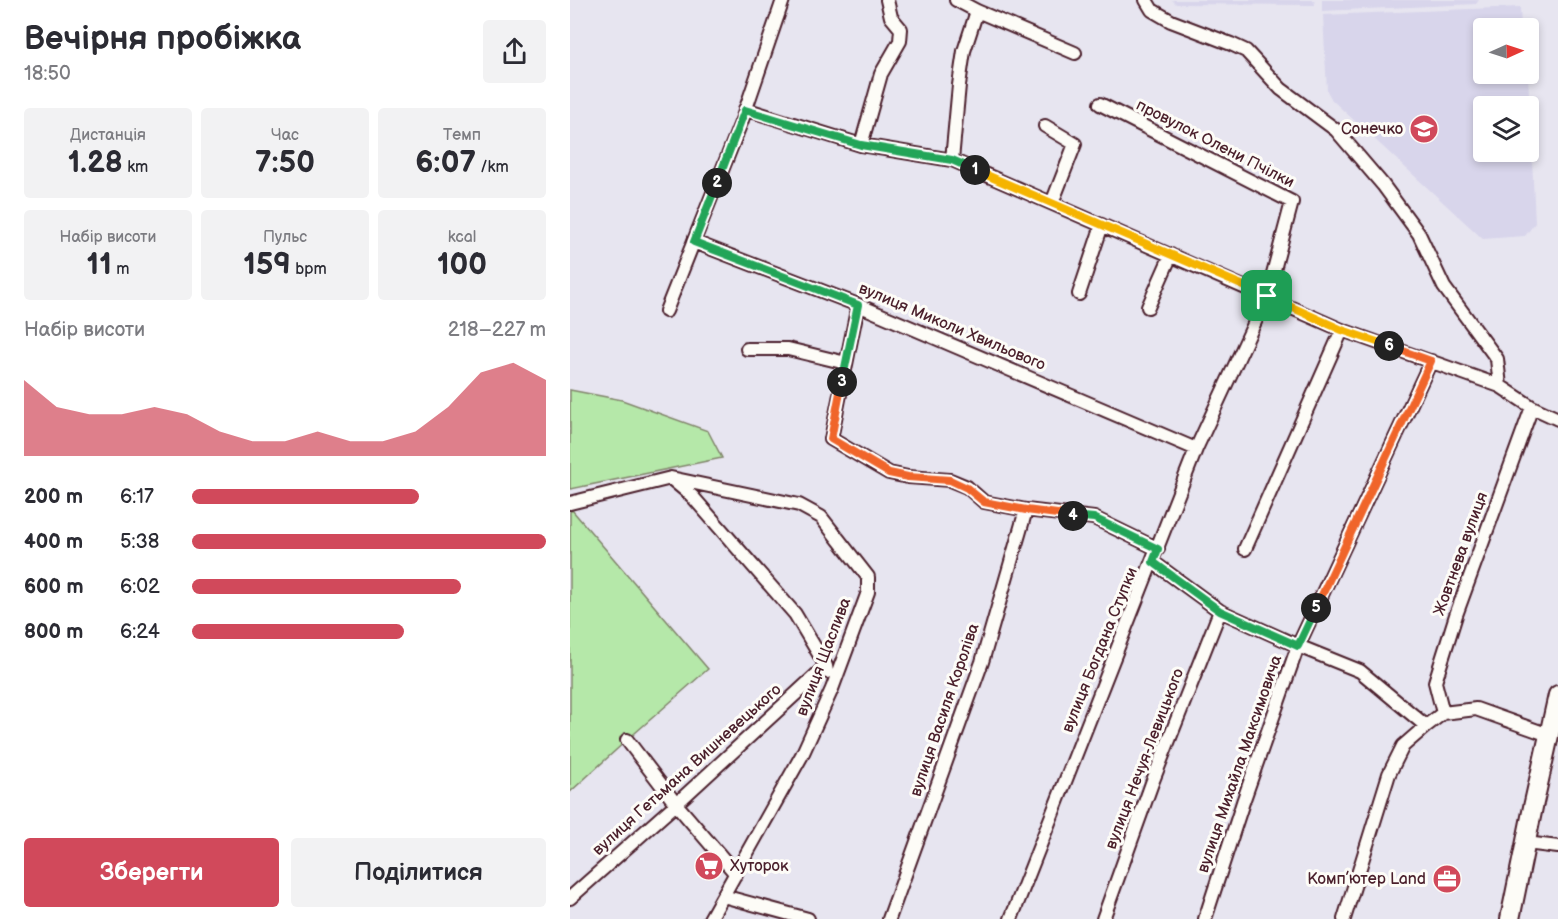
<!DOCTYPE html>
<html lang="uk">
<head>
<meta charset="utf-8">
<style>
	body { margin:0; font-family:"Balsamiq Sans",sans-serif; background:#f2f2f3; color:#2b2b33; height:100vh; display:flex; flex-direction:column; font-size:22px; white-space:nowrap }
	* { box-sizing:border-box; margin:0 }
	p { font-size:20px; color:#7c7c81 }
	.icon { flex:none; width:33px; height:33px; fill:none; stroke:currentColor; stroke-width:2; stroke-linecap:round; stroke-linejoin:round }
	.map { position:relative; flex:1; overflow:hidden }
	.drawer { display:flex; flex-direction:column; background:#fff; width:570px }
	.drawer>* { flex:none }
	.needle { width:39px; rotate:87deg }
	.buttons { position:absolute; left:903px; top:18px; display:grid; gap:12px }
	.buttons a { display:grid; place-items:center; width:66px; height:66px; border-radius:6px; background:#fff; box-shadow:0 3px 9px #0003; font-size:30px }
	.pin { position:absolute; display:grid; place-items:center; width:51px; height:51px; color:#fff; margin:-26px; border-radius:12px; box-shadow:0 3px 9px #0006 }
	.km { position:absolute; width:30px; height:30px; margin:-15px; border-radius:50%; background:#222; color:#fff; font-size:16px; line-height:30px; text-align:center }
	.round { display:grid; place-items:center; flex:none; width:63px; height:63px; border-radius:6px; background:#f2f2f3 }
	.overview { display:flex; align-items:center; justify-content:space-between; height:102px; padding:0 24px }
	h1 { font-size:33px; font-weight:700; line-height:45px }
	.metrics { display:grid; grid-template-columns:repeat(3,1fr); gap:9px; height:102px; padding:6px 24px }
	.metrics div { display:grid; align-content:center; border-radius:6px; background:#f2f2f3; text-align:center }
	.metrics b { font-size:30px; font-weight:700 }
	.metrics small { font-size:16px; font-weight:400 }
	.metrics p { font-size:16px }
	.chart { height:168px; padding:12px 24px }
	.chart p { display:flex; justify-content:space-between }
	.chart svg { width:100%; height:108px; margin-top:6px; fill:#d1495b; opacity:.7 }
	.primary-button { display:flex; gap:12px; margin-top:auto; padding:12px 24px }
	.primary-button a { flex:1; height:69px; border-radius:6px; background:#d1495b; color:#fff; font-size:24px; font-weight:700; line-height:69px; text-align:center }
	.primary-button a+a { background:#f2f2f3; color:#2b2b33 }
	ul { padding:0 24px; list-style:none; font-size:20px }
	li { display:grid; grid-template-columns:96px 72px 1fr; align-items:center; height:45px }
	li i { height:15px; border-radius:8px; background:#d1495b }
	main { display:flex; flex:1; min-height:0 }
	.map>svg:first-child { display:block }
</style>
</head>
<body>
<main>
<section class="drawer">
<div class="overview"><div><h1>Вечірня пробіжка</h1><p>18:50</p></div><a class="round"><svg class="icon" aria-label="share" viewBox="0 0 24 24"><path d="M12 15V3M7 8l5-5 5 5M5 13v7h14v-7"/></svg></a></div>
<div class="metrics">
<div><p>Дистанція</p><b>1.28<small> km</small></b></div>
<div><p>Час</p><b>7:50</b></div>
<div><p>Темп</p><b>6:07<small> /km</small></b></div>
</div>
<div class="metrics">
<div><p>Набір висоти</p><b>11<small> m</small></b></div>
<div><p>Пульс</p><b>159<small> bpm</small></b></div>
<div><p>kcal</p><b>100</b></div>
</div>
<div class="chart"><p><span>Набір висоти</span>218–227 m</p>
<svg viewBox="0 0 160 44" preserveAspectRatio="none"><path d="M0 44V13L10 24L20 27L30 27L40 24L50 27L60 34L70 38L80 38L90 34L100 38L110 38L120 34L130 24L140 10L150 6L160 13V44z"/></svg>
</div>
<ul>
<li><b>200 m</b>6:17<i style="width:64%"></i></li>
<li><b>400 m</b>5:38<i style="width:100%"></i></li>
<li><b>600 m</b>6:02<i style="width:76%"></i></li>
<li><b>800 m</b>6:24<i style="width:60%"></i></li>
</ul>
<div class="primary-button"><a>Зберегти</a><a>Поділитися</a></div>
</section>
<div class="map">
<svg width="988" height="919" viewBox="0 0 988 919">
	<rect width="100%" height="100%" fill="#e7e5f0"/>
	<filter id="ink" filterUnits="userSpaceOnUse"><feTurbulence type="fractalNoise" baseFrequency=".0167" numOctaves="2"/><feDisplacementMap in="SourceGraphic" scale="12" xChannelSelector="R" yChannelSelector="G"/><feConvolveMatrix kernelMatrix="1 2 1 2 8 2 1 2 1" color-interpolation-filters="sRGB"/></filter>
	<g filter="url(#ink)">
		<path fill="#d8d5eb" fill-rule="evenodd" d="M602,0H744L745,5L606,4Z
			M752,0H909L906,4L752,11Z
			M950,7L951,28H914V74H958L965,223L955,236L913,239L762,100L757,91L753,15ZM958,106V152H914V106Z"/>
		<path fill="#b5e8a9" stroke="#80846a" stroke-width="1.5" d="M0,390L52,400L138,431L152,458L0,489Z
			M2,510L138,669L57,740L0,792V512Z"/>
		<g fill="none" stroke-linecap="round" stroke-linejoin="round">
			<g stroke="#4a1f2b" stroke-width="16">
				<path id="minor" d="M386,0L407,11L505,53
					M576,0L582,10L601,21L661,44L676,51L711,89L766,130L813,185L849,234L874,287L927,359L930,386
					M175,109L291,145L382,160L772,330L930,386L962,407L988,419
					M475,126L505,144L482,203
					M291,145L311,74L330,41L331,29L321,17L317,0
					M382,160L389,85L394,51L407,11
					M124,242L288,305L626,449
					M509,294L532,225
					M288,305L261,439L319,473L338,477L380,480L397,487L414,502L456,510L524,518L588,549
					M578,307L601,255
					M96,311L172,120L213,0
					M177,349H218L276,363
					M104,481L122,496L225,614L256,666L257,672
					M0,503L101,478L229,505L251,517L298,577V592L262,689L232,755L140,919
					M675,549L772,330
					M583,562L650,611L728,646L790,671L856,726
					M873,713L865,682L886,615L962,407
					M57,740L106,804L166,874
					M956,843L988,847
					M153,896L238,919
					M0,898L106,804L256,666
					M319,919L412,662L456,510
					M441,919L626,449L697,296L722,202L530,104
					M533,919L582,783L650,611
					M635,919L673,802L728,646L861,361
					M774,919L819,774L833,746L856,726L873,713L906,709L979,735"/>
			</g>
			<g stroke="#4a1f2b" stroke-width="22">
				<path id="secondary" d="M940,919L963,807L988,695"/>
			</g>
			<use href="#minor" stroke="#fdfcf7" stroke-width="12"/>
			<use href="#secondary" stroke="#fdfcf7" stroke-width="18"/>
		</g>
	</g>
	<g fill="none" stroke-linecap="round" stroke-linejoin="round" filter="url(#ink)">
		<g stroke="#fff" stroke-width="12">
			<path id="split-1" d="M405,170L697,296"/>
		</g>
		<g stroke="#fff" stroke-width="12">
			<path id="split-2" d="M147,183L175,110L291,145L382,160L405,170"/>
		</g>
		<g stroke="#fff" stroke-width="12">
			<path id="split-3" d="M147,183L124,242L288,305L272,382"/>
		</g>
		<g stroke="#fff" stroke-width="12">
			<path id="split-4" d="M272,382L261,439L319,473L338,477L380,480L397,488L414,502L456,510L503,516"/>
		</g>
		<g stroke="#fff" stroke-width="12">
			<path id="split-5" d="M503,516L524,518L588,549L583,562L650,611L728,646L746,608"/>
		</g>
		<g stroke="#fff" stroke-width="12">
			<path id="split-6" d="M746,608L861,361L819,346"/>
		</g>
		<g stroke="#fff" stroke-width="12">
			<path id="split-7" d="M697,296L772,330L819,346"/>
		</g>
		<use href="#split-1" stroke="#f5b400" stroke-width="8"/>
		<use href="#split-2" stroke="#22a559" stroke-width="8"/>
		<use href="#split-3" stroke="#22a559" stroke-width="8"/>
		<use href="#split-4" stroke="#f0652b" stroke-width="8"/>
		<use href="#split-5" stroke="#22a559" stroke-width="8"/>
		<use href="#split-6" stroke="#f0652b" stroke-width="8"/>
		<use href="#split-7" stroke="#f5b400" stroke-width="8"/>
	</g>
	<defs>
		<g id="school-disc" transform="scale(1.5)"><circle r="9.5" fill="#d1495b" stroke="#fdfcf7"/><path d="M0-5L7-2L0 1L-7-2ZM-4 1L0 2.5L4 1V4Q0 6-4 4Z" fill="#fff"/></g>
		<g id="supermarket-disc" transform="scale(1.5)"><circle r="9.5" fill="#d1495b" stroke="#fdfcf7"/><path d="M-6-5.5h2.5l.6 2H6L4.5 2H-2.5L-4.4-4H-6ZM-1.5 3.2a1.3 1.3 0 1 0 .1 0ZM3 3.2a1.3 1.3 0 1 0 .1 0Z" fill="#fff"/></g>
		<g id="office-disc" transform="scale(1.5)"><circle r="9.5" fill="#d1495b" stroke="#fdfcf7"/><path d="M-6-3h4V-5.5h4V-3h4V5H-6ZM-1-4.5V-3h2v-1.5ZM-6 0V1H6V0Z" fill="#fff"/></g>
	</defs>
	<g fill-rule="evenodd">
		<use href="#school-disc" x="854" y="129"/>
		<use href="#supermarket-disc" x="139" y="866"/>
		<use href="#office-disc" x="877" y="879"/>
	</g>
	<g text-anchor="middle" dominant-baseline="central" stroke-width="6" stroke-linejoin="round" paint-order="stroke">
		<g font-size="16" fill="#4a1f2b" stroke="#fdfcf7" text-anchor="end">
			<text x="833" y="129">Сонечко</text>
			<text x="160" y="866" text-anchor="start">Хуторок</text>
			<text x="856" y="879">Комп’ютер Land</text>
		</g>
		<g font-size="16" fill="#4a1f2b" stroke="#fdfcf7">
			<text transform="translate(645 144) rotate(27)">провулок Олени Пчілки</text>
			<text transform="translate(382 327) rotate(23)">вулиця Миколи Хвильового</text>
			<text transform="translate(891 554) rotate(-70)">Жовтнева вулиця</text>
			<text transform="translate(530 650) rotate(-68)">вулиця Богдана Ступки</text>
			<text transform="translate(254 657) rotate(-69)">вулиця Щаслива</text>
			<text transform="translate(375 710) rotate(-71)">вулиця Василя Короліва</text>
			<text transform="translate(575 759) rotate(-69)">вулиця Нечуя-Левицького</text>
			<text transform="translate(670 764) rotate(-71)">вулиця Михайла Максимовича</text>
			<text transform="translate(117 770) rotate(-42)">вулиця Гетьмана Вишневецького</text>
		</g>
	</g>
</svg>
<div class="buttons">
<a><svg class="needle" viewBox="-14 -14 28 28"><path d="M0-13l5 13h-10z" fill="#e53935"/><path d="M0 13l5-13h-10z" fill="#7c7c81"/></svg></a>
<a><svg class="icon" aria-label="layers" viewBox="0 0 24 24"><path d="M12 4l9 5-9 5-9-5zM3 14l9 5 9-5"/></svg></a>
</div>
<div class="pin" style="left:697px;top:296px;background:#1e9e55"><svg class="icon" aria-label="arrive" viewBox="0 0 24 24"><path d="M6 21V4h12l-3 4 3 4H6"/></svg></div>
<b class="km" style="left:405px;top:170px">1</b>
<b class="km" style="left:147px;top:183px">2</b>
<b class="km" style="left:272px;top:382px">3</b>
<b class="km" style="left:503px;top:516px">4</b>
<b class="km" style="left:746px;top:608px">5</b>
<b class="km" style="left:819px;top:346px">6</b>
</div>
</main>
</body>
</html>
